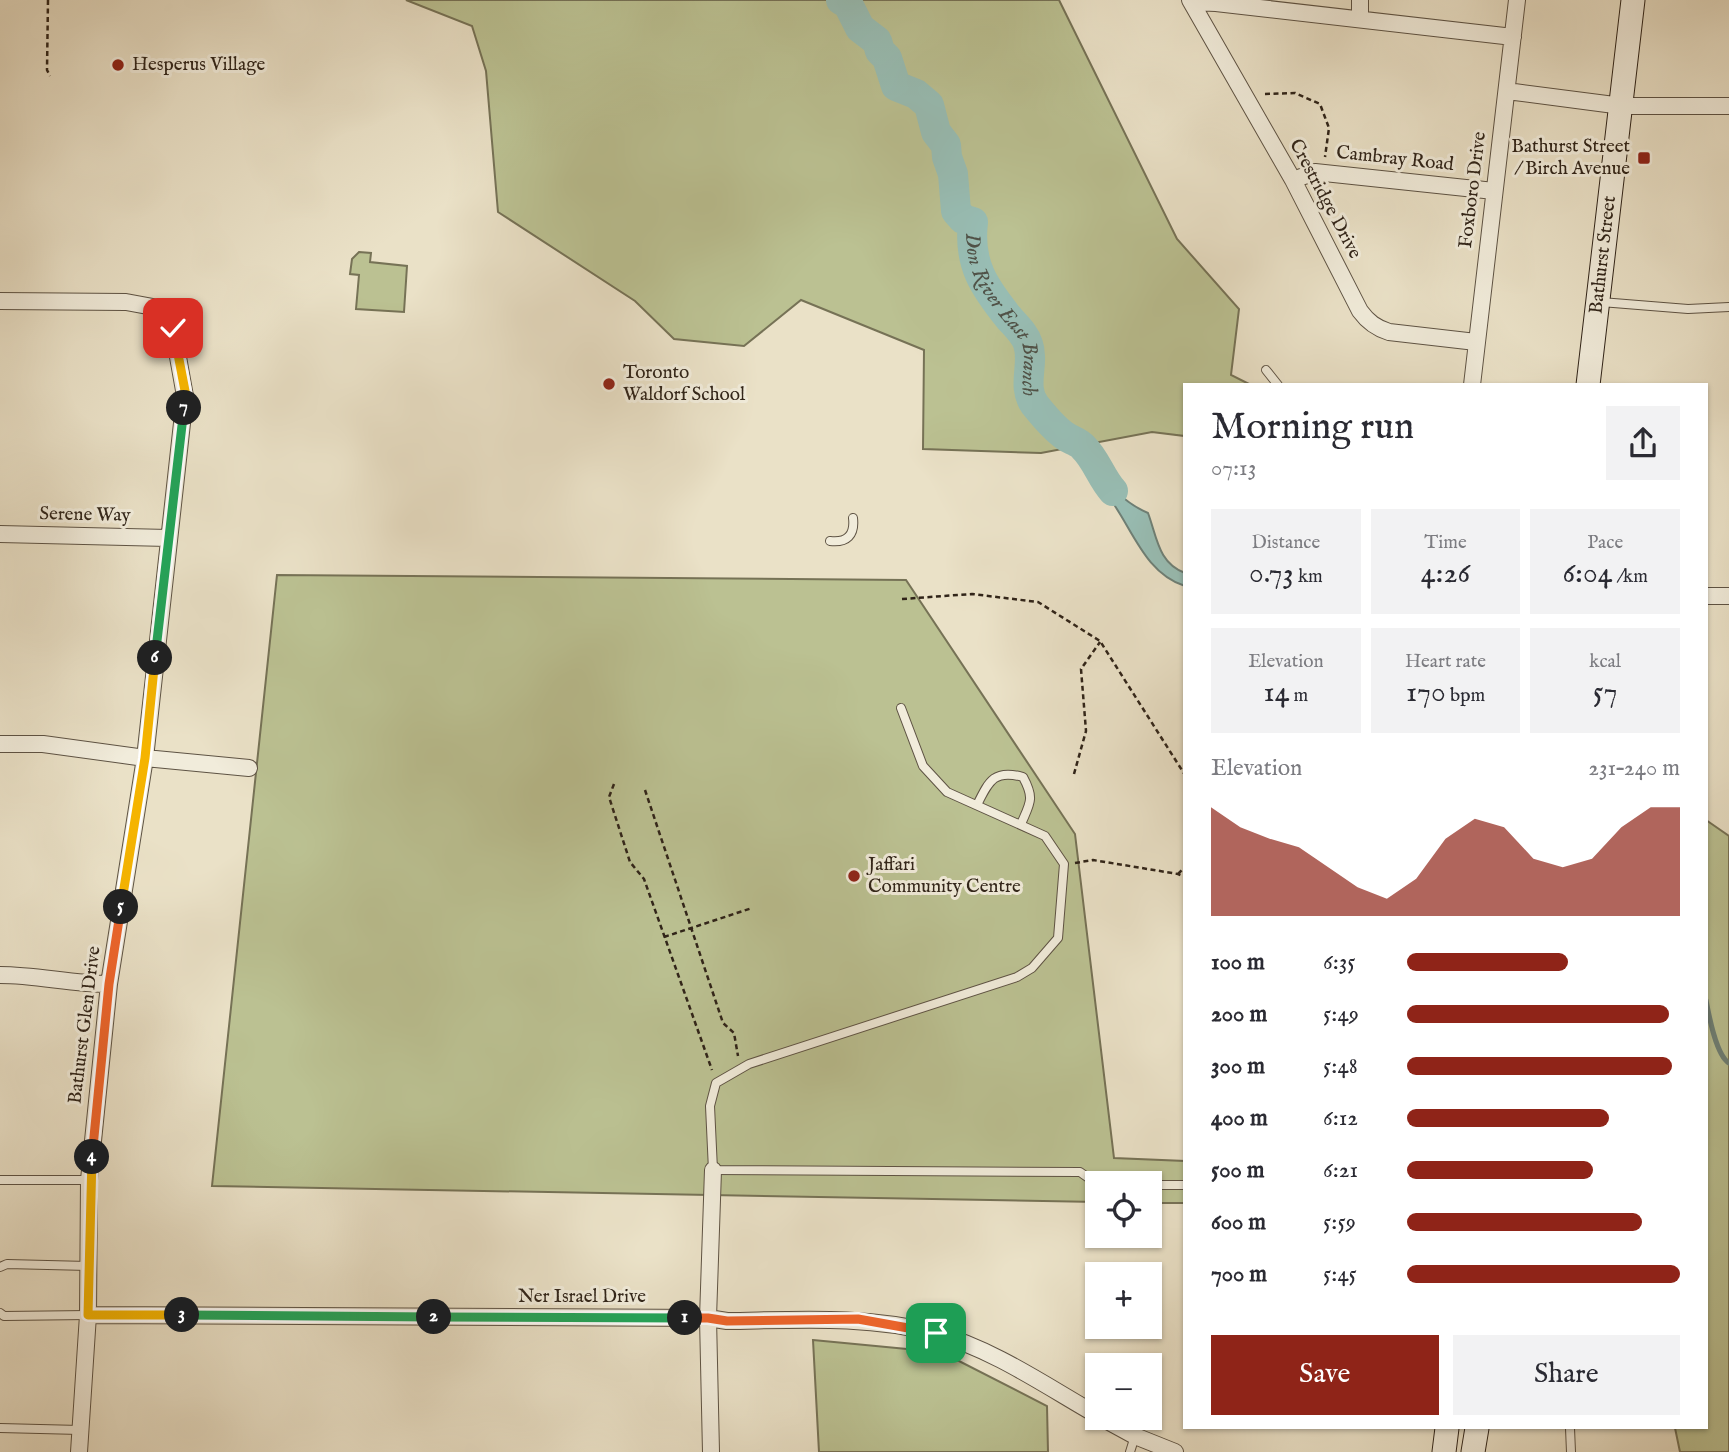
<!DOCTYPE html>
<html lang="en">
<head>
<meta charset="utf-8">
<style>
	body { margin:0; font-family:"IM FELL English",serif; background:#f2f2f3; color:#2b2b33; height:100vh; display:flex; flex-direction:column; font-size:26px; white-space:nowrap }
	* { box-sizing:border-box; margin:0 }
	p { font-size:23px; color:#7c7c81 }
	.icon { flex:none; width:38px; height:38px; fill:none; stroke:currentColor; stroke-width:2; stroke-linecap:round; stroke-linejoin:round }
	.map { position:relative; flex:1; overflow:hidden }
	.side { position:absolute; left:1183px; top:383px; width:525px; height:1046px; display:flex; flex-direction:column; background:#fff; border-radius:0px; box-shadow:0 2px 5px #0004 }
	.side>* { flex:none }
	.tools { position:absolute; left:1085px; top:1171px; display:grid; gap:14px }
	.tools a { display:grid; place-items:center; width:77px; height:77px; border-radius:0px; background:#fff; box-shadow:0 2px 5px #0004; font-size:35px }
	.pin { position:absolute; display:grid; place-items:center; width:60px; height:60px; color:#fff; margin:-30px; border-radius:14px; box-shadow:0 4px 10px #0006 }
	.km { position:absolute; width:35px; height:35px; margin:-18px; border-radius:50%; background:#222; color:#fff; font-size:19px; line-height:35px; text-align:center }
	.round { display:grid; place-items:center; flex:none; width:74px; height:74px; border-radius:0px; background:#f2f2f3 }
	.head { display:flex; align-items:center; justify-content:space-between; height:119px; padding:0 28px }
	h1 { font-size:38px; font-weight:600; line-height:52px }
	.stats { display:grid; grid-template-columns:repeat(3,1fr); gap:10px; height:119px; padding:7px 28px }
	.stats div { display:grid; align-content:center; border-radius:0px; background:#f2f2f3; text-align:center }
	.stats b { font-size:30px; font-weight:600 }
	.stats small { font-size:19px; font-weight:400 }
	.stats p { font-size:19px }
	.chart { height:196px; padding:14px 28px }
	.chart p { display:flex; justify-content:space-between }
	.chart svg { width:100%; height:126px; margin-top:7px; fill:#8f2418; opacity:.7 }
	.action { display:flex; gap:14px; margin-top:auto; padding:14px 28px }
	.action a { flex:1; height:80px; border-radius:0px; background:#8f2418; color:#fff; font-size:28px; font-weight:600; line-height:80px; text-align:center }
	.action a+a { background:#f2f2f3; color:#2b2b33 }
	ul { padding:0 28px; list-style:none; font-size:23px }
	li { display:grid; grid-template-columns:112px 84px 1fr; align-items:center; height:52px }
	li i { height:18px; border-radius:9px; background:#8f2418 }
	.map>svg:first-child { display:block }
</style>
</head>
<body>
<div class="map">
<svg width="1729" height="1452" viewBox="0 0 1729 1452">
	<rect width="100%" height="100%" fill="#eae1c7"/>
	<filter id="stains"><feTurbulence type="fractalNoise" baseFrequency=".00286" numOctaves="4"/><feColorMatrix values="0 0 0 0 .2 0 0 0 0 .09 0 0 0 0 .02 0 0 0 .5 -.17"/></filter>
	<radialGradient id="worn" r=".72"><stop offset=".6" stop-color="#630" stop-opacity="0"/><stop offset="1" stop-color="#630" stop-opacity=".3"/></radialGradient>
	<path fill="#bbc192" stroke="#767256" stroke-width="2" d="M406,0H1059L1177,239L1239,309L1231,375L1251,385H1185V436L1152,432L1041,453L923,449L924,350L801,300L744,346L674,339L635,301L498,212L486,71L472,26Z
		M359,252L371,253L370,262L407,266L404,312L356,309L359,275L350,274L352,259Z
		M277,575L906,580L1075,834L1114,1158L1185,1161V1203H1150V1183H1097V1202L212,1186Z
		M1706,820L1729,836V1452H1680L1675,1428H1706Z
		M813,1340L907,1349L959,1361L1047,1406L1048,1452H819Z"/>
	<path fill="#98beb5" stroke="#6e8077" stroke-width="2" d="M1090,458L1098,459C1102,483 1127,504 1148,513C1157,537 1158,563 1185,573V586C1144,573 1132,527 1108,496C1100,485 1092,477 1085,465L1087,459Z"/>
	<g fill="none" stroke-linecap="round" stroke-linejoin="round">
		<path stroke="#6e8077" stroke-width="5" d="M1706,1000C1709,1016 1716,1055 1729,1063"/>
		<path stroke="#98beb5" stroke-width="30" id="s1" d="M841,0L848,4L860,28L877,41L880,51L887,58L896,86L916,94L929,105L936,132L946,145L947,157L953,174L956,211L963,219L973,222C968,264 984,287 1009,318C1016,326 1025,334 1028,344C1035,364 1021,386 1035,405C1043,415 1055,429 1065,436C1071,440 1079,442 1083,447C1096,459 1101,478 1113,491"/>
		<g stroke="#5e5344" stroke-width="10">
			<path id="service" d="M1601,302L1688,309L1729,307
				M1266,370L1278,385
				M830,541C847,543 855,535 853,518
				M901,708L923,766L947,792L1045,836L1064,864L1058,938L1032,968L1017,977L749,1064L716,1083L710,1106L713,1170L1080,1172L1097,1184
				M977,805C989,781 994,769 1023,777C1035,799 1030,803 1021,824
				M0,1180H89
				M1150,1185H1185
				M0,1267L7,1264L88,1266
				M0,1313L4,1316L88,1315
				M0,1428L80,1430
				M1570,1428L1571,1452
				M1130,1452L1135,1436"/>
		</g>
		<g stroke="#5e5344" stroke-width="18">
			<path id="minor" d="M1190,0L1293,180L1360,311C1368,322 1376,328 1389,332L1476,342
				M1191,2L1216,3L1513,37
				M1360,18V0
				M1507,91L1622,106H1729
				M1293,180L1315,172L1494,191
				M0,301L126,302L153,307L166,317L173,329L185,396L145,758L109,984L89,1180L88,1315L79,1452
				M1472,385L1517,0
				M0,534L168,538
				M1706,596H1729
				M0,744H43L145,758L249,768
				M0,975C37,975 72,984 109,984
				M88,1315L708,1318L727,1321C797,1320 867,1315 935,1333C993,1349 1046,1386 1097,1415
				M1102,1418L1135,1436L1175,1452
				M711,1452L708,1318L713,1170"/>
		</g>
		<g stroke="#302419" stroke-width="25">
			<g id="secondary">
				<path id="s2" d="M1588,385L1633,0"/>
				<path d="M1444,1452L1447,1428"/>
				<path d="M1473,1452L1477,1428"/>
			</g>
		</g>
		<path stroke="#302419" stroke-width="2.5" stroke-dasharray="5 3.5" stroke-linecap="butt" d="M48,0L47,70L50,76
			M1265,94L1295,93L1320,104L1329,128L1325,157
			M902,599L972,594L1038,602L1100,641L1185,775
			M1074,774L1086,731L1081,669L1100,642
			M614,784L609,797L630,862L644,879L712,1070
			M645,790L723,1023L734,1033L738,1056
			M1075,863L1093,860L1178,874L1185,877
			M1178,874L1185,867
			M664,937L752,908"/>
		<use href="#service" stroke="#f1ecdb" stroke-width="8"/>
		<use href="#minor" stroke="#f1ecdb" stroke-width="16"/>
		<use href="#secondary" stroke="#f1ecdb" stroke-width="23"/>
	</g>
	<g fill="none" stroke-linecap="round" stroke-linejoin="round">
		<g stroke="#fff" stroke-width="14">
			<path id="split-1" d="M685,1318H708L727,1321L858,1319L936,1333"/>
		</g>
		<g stroke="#fff" stroke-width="14">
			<path id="split-2" d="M434,1317L685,1318"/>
		</g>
		<g stroke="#fff" stroke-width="14">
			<path id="split-3" d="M182,1315L434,1317"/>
		</g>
		<g stroke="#fff" stroke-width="14">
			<path id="split-4" d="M92,1157L88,1315H182"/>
		</g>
		<g stroke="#fff" stroke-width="14">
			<path id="split-5" d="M92,1157L109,984L121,907"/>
		</g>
		<g stroke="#fff" stroke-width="14">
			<path id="split-6" d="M121,907L145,758L155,658"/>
		</g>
		<g stroke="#fff" stroke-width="14">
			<path id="split-7" d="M155,658L184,408"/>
		</g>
		<g stroke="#fff" stroke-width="14">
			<path id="split-8" d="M173,328L186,396L184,408"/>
		</g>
		<use href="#split-1" stroke="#f0652b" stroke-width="9"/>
		<use href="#split-2" stroke="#22a559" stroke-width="9"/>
		<use href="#split-3" stroke="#22a559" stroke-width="9"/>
		<use href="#split-4" stroke="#f5b400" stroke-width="9"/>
		<use href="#split-5" stroke="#f0652b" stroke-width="9"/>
		<use href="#split-6" stroke="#f5b400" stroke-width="9"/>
		<use href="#split-7" stroke="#22a559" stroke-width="9"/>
		<use href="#split-8" stroke="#f5b400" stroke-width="9"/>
	</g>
	<g fill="#8f2418" stroke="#f1ecdb" stroke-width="2.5">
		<circle cx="118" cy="65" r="7"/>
		<rect x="1637" y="151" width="14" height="14" rx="3.5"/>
		<circle cx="609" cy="384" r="7"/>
		<circle cx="854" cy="876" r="7"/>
	</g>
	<g text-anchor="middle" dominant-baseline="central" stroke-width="6" stroke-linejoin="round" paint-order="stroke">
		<g font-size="19" fill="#302419" stroke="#f1ecdb" text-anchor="start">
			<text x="132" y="65">Hesperus Village</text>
			<text x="1630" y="147" text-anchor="end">Bathurst Street<tspan x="1630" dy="22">/ Birch Avenue</tspan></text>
			<text x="623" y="373">Toronto<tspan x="623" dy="22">Waldorf School</tspan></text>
			<text x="868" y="865">Jaffari<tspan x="868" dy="22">Community Centre</tspan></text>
		</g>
		<g font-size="19" fill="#302419" stroke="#f1ecdb">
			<text transform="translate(1395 159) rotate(6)">Cambray Road</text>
			<text transform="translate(1473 190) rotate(-83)">Foxboro Drive</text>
			<text transform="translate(1325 199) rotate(62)">Crestridge Drive</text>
			<text stroke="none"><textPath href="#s2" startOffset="131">Bathurst Street</textPath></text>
			<text transform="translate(85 515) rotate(1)">Serene Way</text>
			<text transform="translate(85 1025) rotate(-83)">Bathurst Glen Drive</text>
			<text x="582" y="1297">Ner Israel Drive</text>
		</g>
		<g font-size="21" font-style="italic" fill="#4f5248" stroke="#f1ecdb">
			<text stroke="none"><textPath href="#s1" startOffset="378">Don River East Branch</textPath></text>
		</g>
	</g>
	<rect width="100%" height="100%" filter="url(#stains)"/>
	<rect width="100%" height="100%" fill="url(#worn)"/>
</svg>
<div class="tools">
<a><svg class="icon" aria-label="locate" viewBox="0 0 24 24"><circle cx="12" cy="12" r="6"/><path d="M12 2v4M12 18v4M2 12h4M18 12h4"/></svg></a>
<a>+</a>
<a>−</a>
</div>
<div class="pin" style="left:936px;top:1333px;background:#1e9e55"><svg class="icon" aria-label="arrive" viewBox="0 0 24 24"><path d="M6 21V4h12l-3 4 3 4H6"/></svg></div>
<div class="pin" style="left:173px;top:328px;background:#d93025"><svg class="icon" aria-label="check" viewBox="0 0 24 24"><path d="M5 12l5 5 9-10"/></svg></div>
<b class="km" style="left:685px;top:1318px">1</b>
<b class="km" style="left:434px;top:1317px">2</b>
<b class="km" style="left:182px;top:1315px">3</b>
<b class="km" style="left:92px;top:1157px">4</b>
<b class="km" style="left:121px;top:907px">5</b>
<b class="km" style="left:155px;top:658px">6</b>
<b class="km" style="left:184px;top:408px">7</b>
<section class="side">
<div class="head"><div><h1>Morning run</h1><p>07:13</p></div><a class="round"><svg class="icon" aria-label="share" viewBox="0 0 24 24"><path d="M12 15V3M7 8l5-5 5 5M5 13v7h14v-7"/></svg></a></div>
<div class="stats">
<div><p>Distance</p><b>0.73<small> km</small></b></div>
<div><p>Time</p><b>4:26</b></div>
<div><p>Pace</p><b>6:04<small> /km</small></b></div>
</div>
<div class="stats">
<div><p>Elevation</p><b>14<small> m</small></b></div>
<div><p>Heart rate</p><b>170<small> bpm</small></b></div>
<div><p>kcal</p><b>57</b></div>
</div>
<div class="chart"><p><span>Elevation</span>231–240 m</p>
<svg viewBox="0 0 160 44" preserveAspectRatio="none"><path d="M0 44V6L10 13L20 17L30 20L40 27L50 34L60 38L70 31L80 17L90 10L100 13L110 24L120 27L130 24L140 13L150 6L160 6V44z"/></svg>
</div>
<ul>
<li><b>100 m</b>6:35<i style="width:59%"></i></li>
<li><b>200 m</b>5:49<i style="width:96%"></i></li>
<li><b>300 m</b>5:48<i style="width:97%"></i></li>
<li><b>400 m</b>6:12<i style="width:74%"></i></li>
<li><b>500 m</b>6:21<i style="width:68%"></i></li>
<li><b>600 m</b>5:59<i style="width:86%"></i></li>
<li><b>700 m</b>5:45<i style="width:100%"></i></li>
</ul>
<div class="action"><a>Save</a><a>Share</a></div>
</section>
</div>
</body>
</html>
